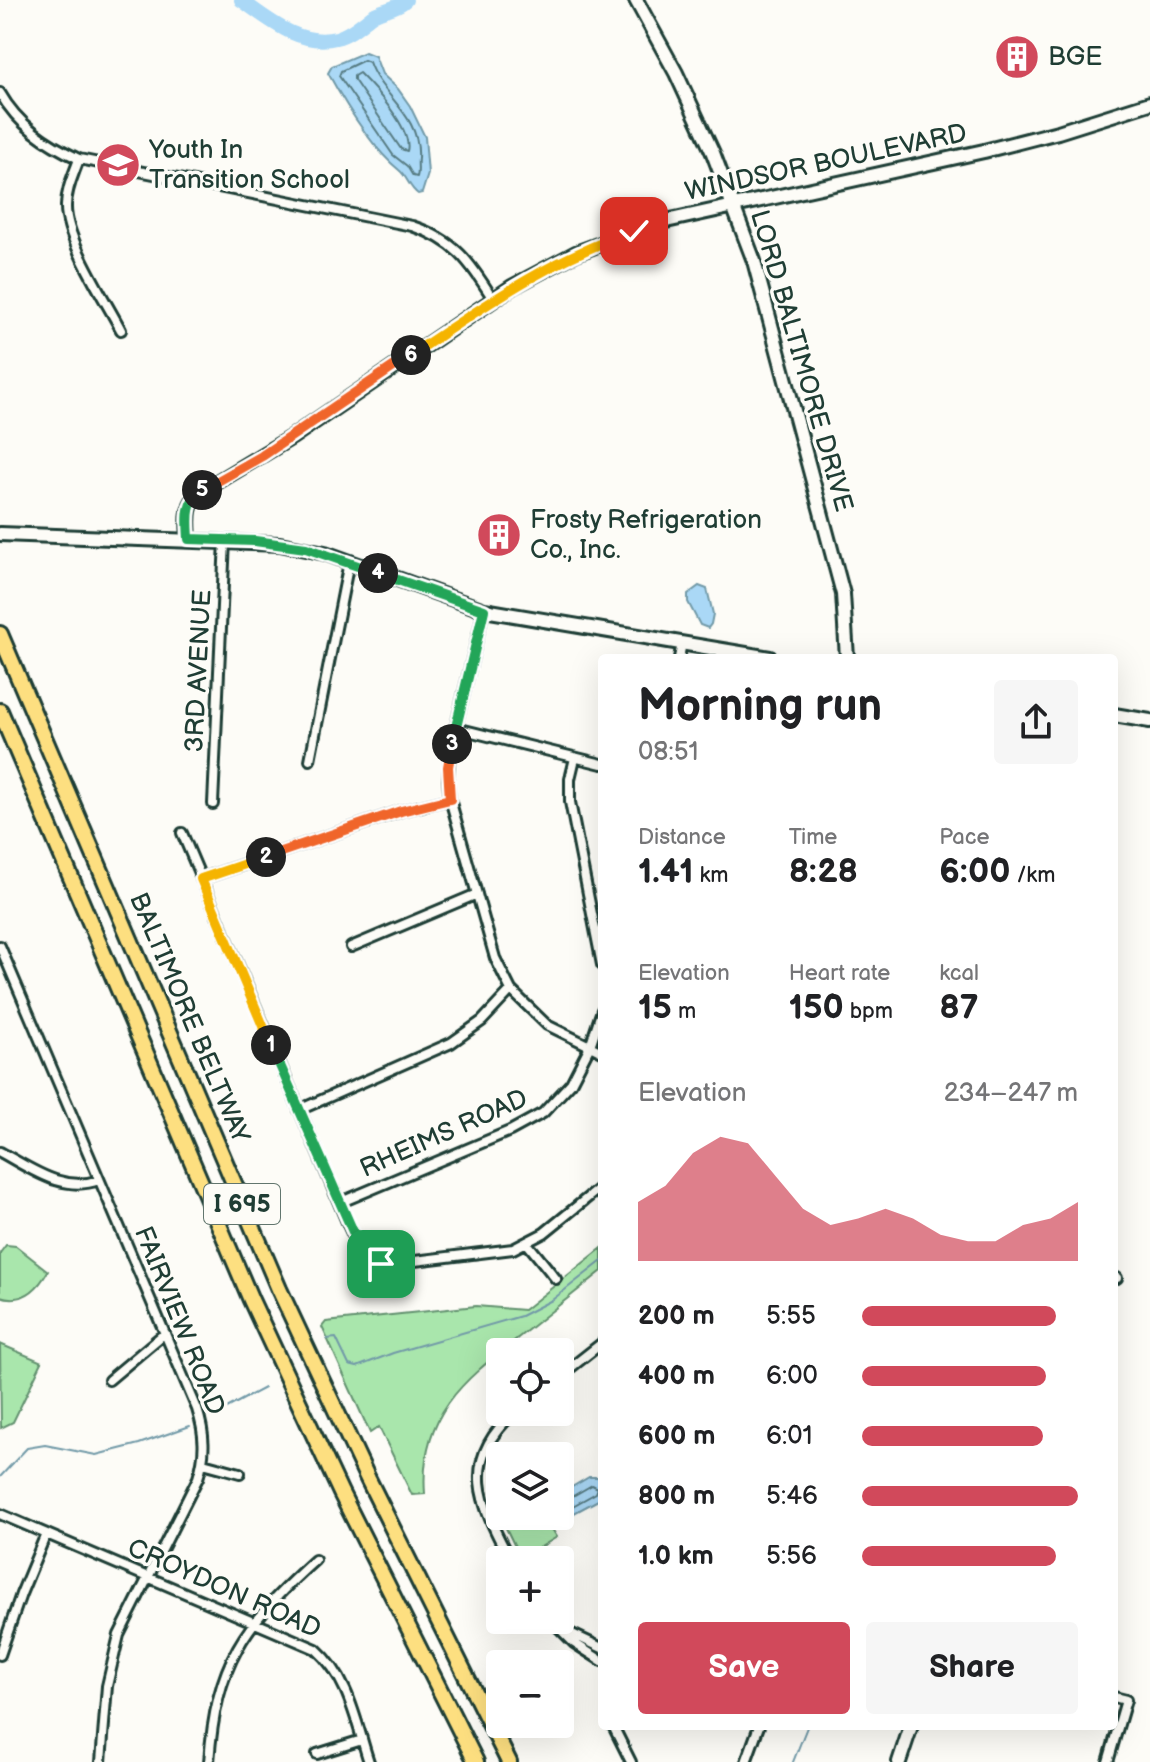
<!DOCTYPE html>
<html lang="en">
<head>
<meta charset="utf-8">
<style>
	body { margin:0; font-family:"Balsamiq Sans",sans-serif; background:#f6f6f6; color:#202124; height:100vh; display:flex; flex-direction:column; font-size:30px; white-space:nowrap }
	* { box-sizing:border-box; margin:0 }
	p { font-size:26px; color:#757577 }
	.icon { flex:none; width:44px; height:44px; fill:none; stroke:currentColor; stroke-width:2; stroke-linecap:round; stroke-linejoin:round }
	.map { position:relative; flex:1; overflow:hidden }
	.drawer { position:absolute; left:598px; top:654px; width:520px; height:1076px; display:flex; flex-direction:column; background:#fff; border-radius:8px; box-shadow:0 8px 32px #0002 }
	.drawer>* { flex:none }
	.fabs { position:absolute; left:486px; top:1338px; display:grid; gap:16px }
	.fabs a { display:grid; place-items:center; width:88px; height:88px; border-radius:8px; background:#fff; box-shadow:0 8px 32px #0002; font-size:40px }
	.pin { position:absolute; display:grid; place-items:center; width:68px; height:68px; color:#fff; margin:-34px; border-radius:16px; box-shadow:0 4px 12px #0006 }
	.km { position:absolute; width:40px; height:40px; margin:-20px; border-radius:50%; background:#222; color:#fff; font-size:22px; line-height:40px; text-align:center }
	.round { display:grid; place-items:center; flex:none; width:84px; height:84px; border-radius:8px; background:#f6f6f6 }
	.headline { display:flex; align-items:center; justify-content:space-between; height:136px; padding:0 40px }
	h1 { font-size:44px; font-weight:600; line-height:60px }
	.figures { display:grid; grid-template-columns:repeat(3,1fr); gap:12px; height:136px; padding:8px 40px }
	.figures div { display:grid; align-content:center }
	.figures b { font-size:34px; font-weight:600 }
	.figures small { font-size:22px; font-weight:400 }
	.figures p { font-size:22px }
	.chart { height:224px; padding:16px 40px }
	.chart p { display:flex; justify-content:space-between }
	.chart svg { width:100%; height:144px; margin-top:8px; fill:#d1495b; opacity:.7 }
	.action { display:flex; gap:16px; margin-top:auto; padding:16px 40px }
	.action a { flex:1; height:92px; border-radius:8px; background:#d1495b; color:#fff; font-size:32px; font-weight:600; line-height:92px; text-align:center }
	.action a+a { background:#f6f6f6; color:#202124 }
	ul { padding:0 40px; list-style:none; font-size:26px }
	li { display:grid; grid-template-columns:128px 96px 1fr; align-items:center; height:60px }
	li i { height:20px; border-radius:10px; background:#d1495b }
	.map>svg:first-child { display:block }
</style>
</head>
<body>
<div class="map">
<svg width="1150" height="1762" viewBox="0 0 1150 1762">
	<rect width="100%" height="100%" fill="#fdfcf7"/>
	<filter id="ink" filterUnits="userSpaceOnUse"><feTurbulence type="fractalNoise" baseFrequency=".0125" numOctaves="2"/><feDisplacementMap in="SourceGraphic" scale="16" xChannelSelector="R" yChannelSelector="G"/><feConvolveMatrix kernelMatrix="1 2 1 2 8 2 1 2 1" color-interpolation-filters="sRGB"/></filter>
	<g filter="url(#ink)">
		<path fill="#a9e6ac" stroke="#649270" stroke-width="2" d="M6,1245L16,1246L48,1271C38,1289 23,1304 0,1296V1253Z
			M602,1248V1271C574,1293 547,1315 519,1337C463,1381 419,1415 425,1494L412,1495L379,1427L370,1433L322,1327L326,1322L476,1306L524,1310Z
			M0,1344L42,1362L13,1422L1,1428Z
			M508,1516H544L557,1537L521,1559L504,1524Z"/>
		<path fill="#aad8f6" stroke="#729aa8" stroke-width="2" d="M365,52L375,56L382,74L398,89L410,106L425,137L428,174L422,193L418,194C409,188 407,176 399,170C372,148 345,104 328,73L332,66Z
			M699,586L707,589L713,614L711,624L708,628L700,625L688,602V594Z
			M589,1477H598L602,1485L600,1499L552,1525L546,1516H560V1494Z"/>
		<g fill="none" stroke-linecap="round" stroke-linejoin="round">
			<path stroke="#577b82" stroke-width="2" d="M364,60L369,62C381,97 421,114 418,158C417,165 419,171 417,177L413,176L407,166L393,155L339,76L341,71Z
				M359,73C374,88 413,129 407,151L401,149L354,80V76Z
				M560,1500H566L592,1485L598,1488L596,1493L560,1513"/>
			<path stroke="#729aa8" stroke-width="2" d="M327,1339L336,1338L349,1365L357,1367L393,1353L521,1316L552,1300L602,1261
				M212,1416L264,1388
				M0,1477L27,1448L45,1445L96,1455L139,1444L190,1426
				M793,1762L807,1727"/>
			<path stroke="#aad8f6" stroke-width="14" d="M241,0C268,19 300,47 336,38C350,35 362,23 373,15C385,8 395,10 406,0"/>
			<g stroke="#1f3d34" stroke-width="14">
				<path id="minor" d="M0,93C18,125 47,144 79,159L412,226C455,240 470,262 493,299
					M79,159C74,174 66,189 66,206C65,239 105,299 121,330
					M484,610L450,751L448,780L450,799L495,958L511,990L547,1025L602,1052
					M679,658L682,643
					M456,728L602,764
					M575,758L570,779V802L602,965
					M310,760L349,562
					M213,804L225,540
					M182,833L339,1203C350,1227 358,1264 390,1264L513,1249L544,1233L602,1186
					M201,879L401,811L450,799
					M0,946L197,1409C205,1434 206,1453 198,1478L119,1635L107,1686L101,1762
					M351,947L477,894
					M299,1110L451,1043L482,1021L511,990
					M0,1152C32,1169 62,1193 99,1180
					M339,1203L510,1131L543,1113L571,1083L590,1046L602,1010
					M527,1243L556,1279
					M1114,1278H1117
					M560,1376L602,1343
					M109,1380L165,1333
					M203,1463L240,1473
					M0,1514L316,1649C349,1678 356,1722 369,1762
					M510,1560C481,1504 458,1462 515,1412
					M551,1620L574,1643L602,1661
					M566,1631L602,1648
					M0,1655L21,1594L46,1534
					M613,1726L631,1762
					M317,1754L362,1740
					M209,1762C216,1663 243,1625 315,1560
					M746,1762L759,1726
					M1108,1762L1126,1700L1114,1697"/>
			</g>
			<g stroke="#1f3d34" stroke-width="18">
				<path id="secondary" d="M636,0L676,73L713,153L754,261L843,594L847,658
					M0,534L280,544L325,553L484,610L770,658
					M189,539C188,520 185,504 202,491L292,437L512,287L576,253L657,223L984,151L1058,132L1150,103
					M1114,715L1150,721
					M899,1762L911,1726"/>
			</g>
			<g stroke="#1f3d34" stroke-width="20">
				<path id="motorway" d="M0,634L279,1289L368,1479L509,1762
					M0,711L251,1300L341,1493L476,1762"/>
			</g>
			<use href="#minor" stroke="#fdfcf7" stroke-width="8"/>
			<use href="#secondary" stroke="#fdfcf7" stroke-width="12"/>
			<use href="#motorway" stroke="#fddf80" stroke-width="14"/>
		</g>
	</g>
	<g fill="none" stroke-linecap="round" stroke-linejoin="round" filter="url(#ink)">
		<g stroke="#fff" stroke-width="16">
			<path id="split-1" d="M271,1045L358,1243L366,1256L381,1264"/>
		</g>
		<g stroke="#fff" stroke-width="16">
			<path id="split-2" d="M266,857L201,879L271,1045"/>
		</g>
		<g stroke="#fff" stroke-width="16">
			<path id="split-3" d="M266,857L401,811L450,799L448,767L452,744"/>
		</g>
		<g stroke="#fff" stroke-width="16">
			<path id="split-4" d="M378,573L484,610L452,744"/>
		</g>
		<g stroke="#fff" stroke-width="16">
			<path id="split-5" d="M202,490C185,503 188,519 189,539L255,541L306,548L378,573"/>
		</g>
		<g stroke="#fff" stroke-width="16">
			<path id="split-6" d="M202,490L262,456L411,355"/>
		</g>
		<g stroke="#fff" stroke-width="16">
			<path id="split-7" d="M411,355C484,306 550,259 634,231"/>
		</g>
		<use href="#split-1" stroke="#22a559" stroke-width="10"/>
		<use href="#split-2" stroke="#f5b400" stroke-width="10"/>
		<use href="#split-3" stroke="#f0652b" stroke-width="10"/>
		<use href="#split-4" stroke="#22a559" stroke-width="10"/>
		<use href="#split-5" stroke="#22a559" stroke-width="10"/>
		<use href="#split-6" stroke="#f0652b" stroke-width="10"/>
		<use href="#split-7" stroke="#f5b400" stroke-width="10"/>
	</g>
	<defs>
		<g id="building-disc" transform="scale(2.3)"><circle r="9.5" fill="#d1495b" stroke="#fdfcf7"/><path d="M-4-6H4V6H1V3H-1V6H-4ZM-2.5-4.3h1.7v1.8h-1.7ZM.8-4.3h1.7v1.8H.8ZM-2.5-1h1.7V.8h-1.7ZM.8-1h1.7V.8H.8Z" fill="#fff"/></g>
		<g id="school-disc" transform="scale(2.3)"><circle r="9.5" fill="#d1495b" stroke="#fdfcf7"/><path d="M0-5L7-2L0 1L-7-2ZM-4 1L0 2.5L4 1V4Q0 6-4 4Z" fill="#fff"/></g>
	</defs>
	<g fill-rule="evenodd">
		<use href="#building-disc" x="1017" y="57"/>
		<use href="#school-disc" x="118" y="165"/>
		<use href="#building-disc" x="499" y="535"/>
	</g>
	<g text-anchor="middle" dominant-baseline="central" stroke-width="7" stroke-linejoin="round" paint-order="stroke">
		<rect fill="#fdfcf7" stroke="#62766e" stroke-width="2" x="204" y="1184" width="76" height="40" rx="6"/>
		<g font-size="24" font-weight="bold" fill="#1f3d34">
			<text x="242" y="1204">I 695</text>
		</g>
		<g font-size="26" fill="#1f3d34" stroke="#fdfcf7" text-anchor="start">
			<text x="1048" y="57">BGE</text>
			<text x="149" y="150">Youth In<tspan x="149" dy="30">Transition School</tspan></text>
			<text x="530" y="520">Frosty Refrigeration<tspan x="530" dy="30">Co., Inc.</tspan></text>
		</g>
		<g font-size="26" fill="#1f3d34" stroke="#fdfcf7">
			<text transform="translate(826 163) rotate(-12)">WINDSOR BOULEVARD</text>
			<text transform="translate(801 361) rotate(74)">LORD BALTIMORE DRIVE</text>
			<text transform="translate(199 671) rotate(-87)">3RD AVENUE</text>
			<text transform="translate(189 1018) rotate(67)">BALTIMORE BELTWAY</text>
			<text transform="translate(444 1134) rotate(-24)">RHEIMS ROAD</text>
			<text transform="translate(179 1321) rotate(68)">FAIRVIEW ROAD</text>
			<text transform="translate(224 1589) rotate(24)">CROYDON ROAD</text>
		</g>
	</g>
</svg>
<div class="fabs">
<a><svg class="icon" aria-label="locate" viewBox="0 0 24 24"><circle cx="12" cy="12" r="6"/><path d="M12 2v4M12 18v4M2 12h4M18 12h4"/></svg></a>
<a><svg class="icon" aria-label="layers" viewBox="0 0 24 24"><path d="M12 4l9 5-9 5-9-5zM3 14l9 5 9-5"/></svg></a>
<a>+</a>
<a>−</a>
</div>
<div class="pin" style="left:381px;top:1264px;background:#1e9e55"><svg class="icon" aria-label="arrive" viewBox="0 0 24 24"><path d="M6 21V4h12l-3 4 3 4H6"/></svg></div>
<div class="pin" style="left:634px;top:231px;background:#d93025"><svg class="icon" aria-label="check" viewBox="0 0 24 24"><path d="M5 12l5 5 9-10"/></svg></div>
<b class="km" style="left:271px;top:1045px">1</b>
<b class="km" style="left:266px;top:857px">2</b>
<b class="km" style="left:452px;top:744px">3</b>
<b class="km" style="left:378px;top:573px">4</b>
<b class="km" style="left:202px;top:490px">5</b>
<b class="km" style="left:411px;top:355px">6</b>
<section class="drawer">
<div class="headline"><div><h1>Morning run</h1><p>08:51</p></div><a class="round"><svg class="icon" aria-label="share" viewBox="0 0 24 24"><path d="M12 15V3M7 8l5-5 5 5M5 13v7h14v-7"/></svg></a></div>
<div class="figures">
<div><p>Distance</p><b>1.41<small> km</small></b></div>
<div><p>Time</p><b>8:28</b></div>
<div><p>Pace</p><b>6:00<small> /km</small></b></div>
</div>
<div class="figures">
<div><p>Elevation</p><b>15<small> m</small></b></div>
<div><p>Heart rate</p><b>150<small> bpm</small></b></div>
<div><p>kcal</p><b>87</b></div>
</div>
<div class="chart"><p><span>Elevation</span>234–247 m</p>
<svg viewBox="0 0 160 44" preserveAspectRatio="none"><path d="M0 44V26L10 21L20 11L30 6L40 8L50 18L60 28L70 33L80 31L90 28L100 31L110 36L120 38L130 38L140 33L150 31L160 26V44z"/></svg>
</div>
<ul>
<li><b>200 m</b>5:55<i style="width:90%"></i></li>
<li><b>400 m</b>6:00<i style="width:85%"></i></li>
<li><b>600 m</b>6:01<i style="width:84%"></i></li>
<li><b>800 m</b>5:46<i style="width:100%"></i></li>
<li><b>1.0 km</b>5:56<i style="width:90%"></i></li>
</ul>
<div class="action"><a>Save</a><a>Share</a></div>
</section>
</div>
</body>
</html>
